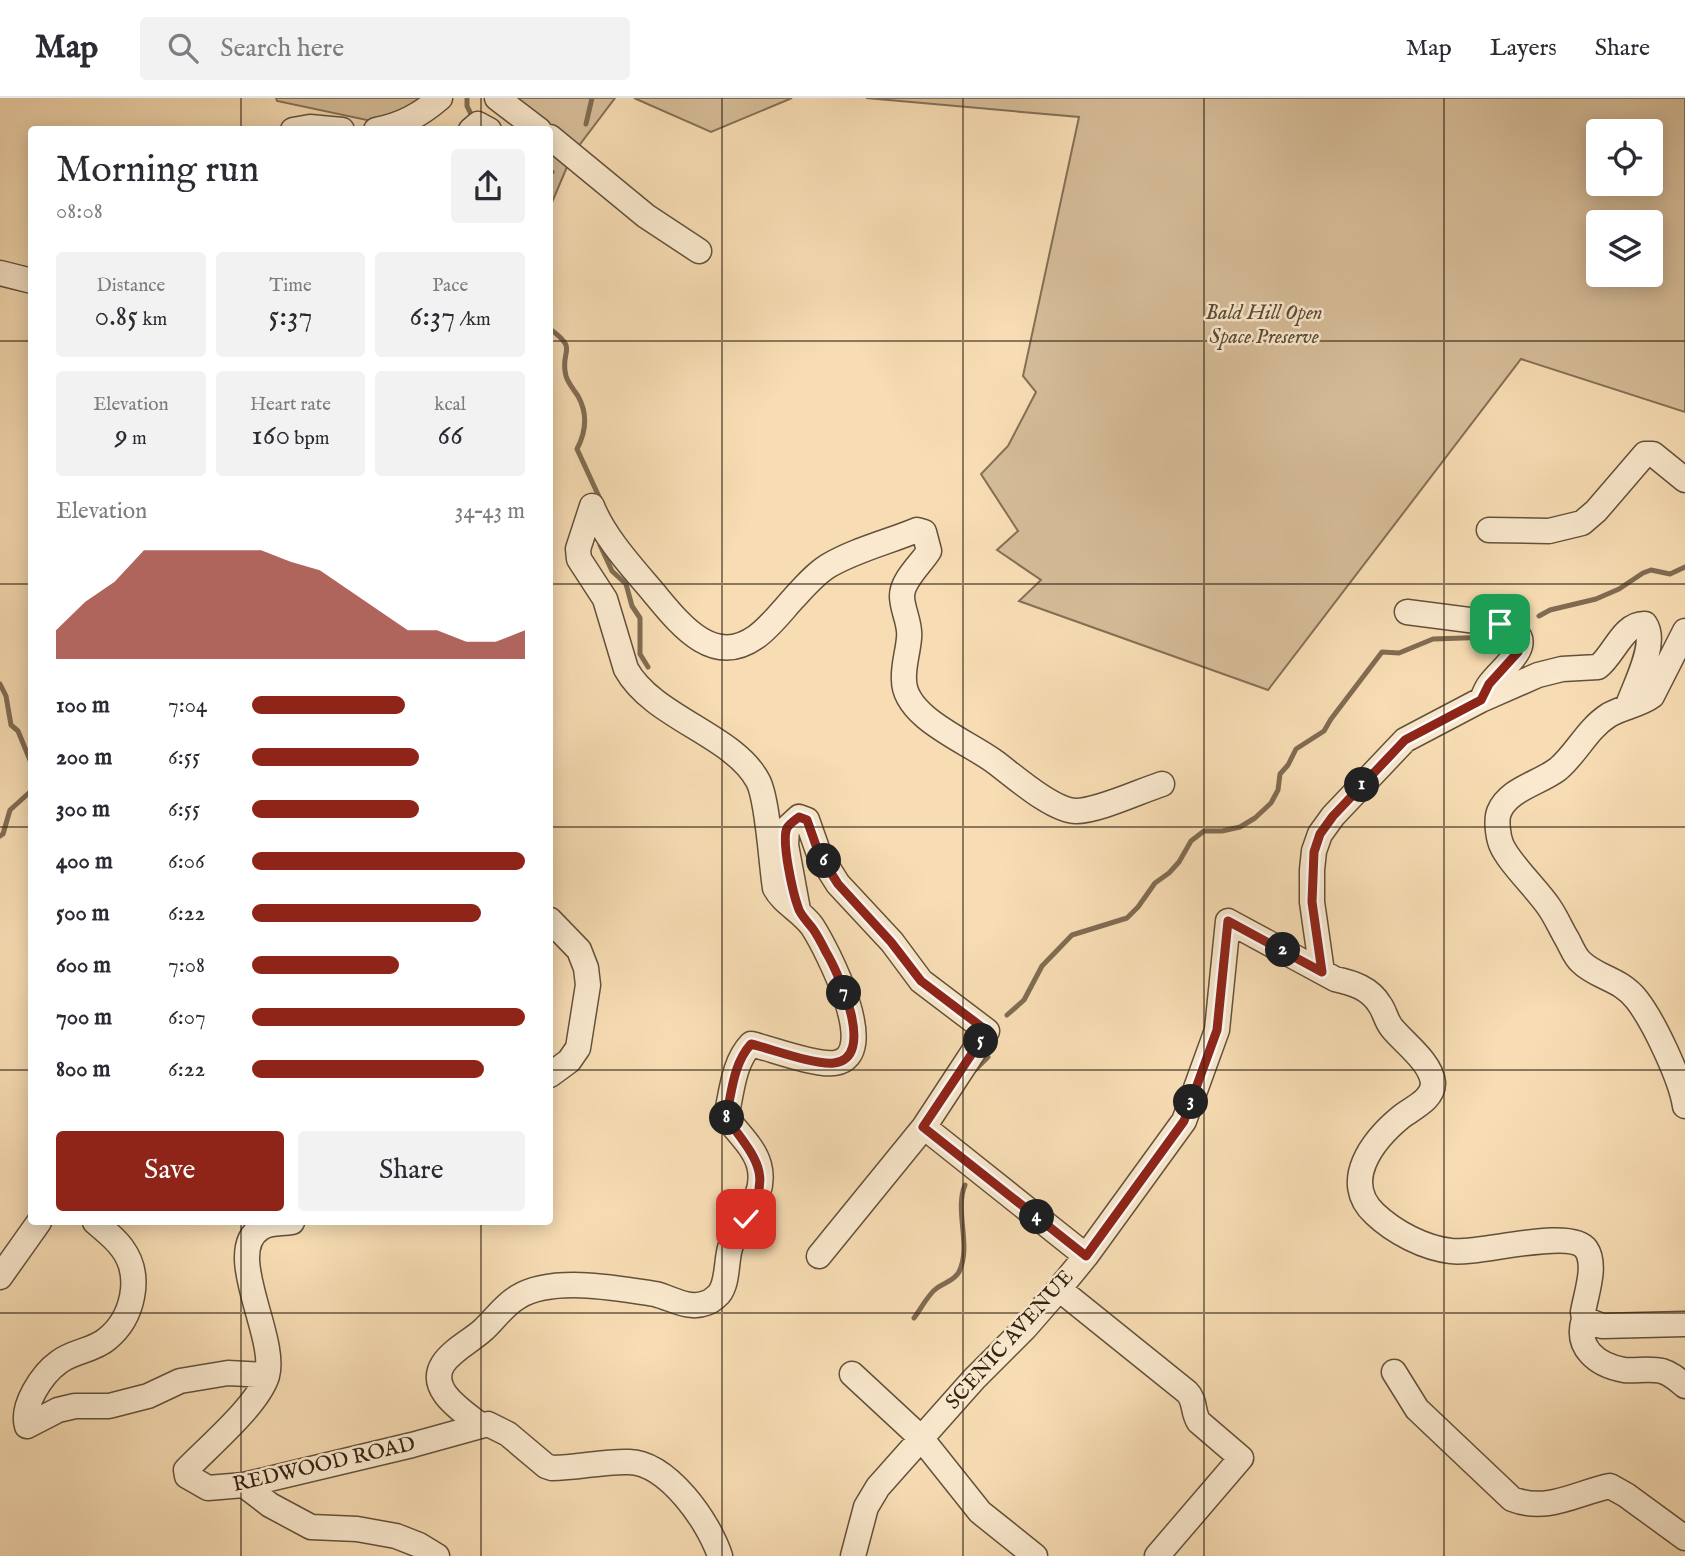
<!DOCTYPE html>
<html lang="en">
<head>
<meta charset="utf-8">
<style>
	body { margin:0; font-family:"IM FELL English",serif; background:#f2f2f3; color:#2b2b33; height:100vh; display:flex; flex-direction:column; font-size:26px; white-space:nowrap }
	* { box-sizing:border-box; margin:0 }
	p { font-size:23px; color:#7c7c81 }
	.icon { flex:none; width:38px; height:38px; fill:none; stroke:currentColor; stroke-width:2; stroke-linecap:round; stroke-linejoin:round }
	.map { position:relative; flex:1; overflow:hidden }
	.panel { position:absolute; left:28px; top:28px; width:525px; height:1099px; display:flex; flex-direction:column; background:#fff; border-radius:7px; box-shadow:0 4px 18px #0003 }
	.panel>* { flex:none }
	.fabs { position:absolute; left:1586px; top:21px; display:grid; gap:14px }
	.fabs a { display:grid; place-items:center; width:77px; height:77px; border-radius:7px; background:#fff; box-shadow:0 4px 18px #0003; font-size:35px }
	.pin { position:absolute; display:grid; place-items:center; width:60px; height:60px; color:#fff; margin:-30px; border-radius:14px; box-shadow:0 4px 10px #0006 }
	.km { position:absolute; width:35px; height:35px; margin:-18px; border-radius:50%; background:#222; color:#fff; font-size:19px; line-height:35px; text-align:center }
	.round { display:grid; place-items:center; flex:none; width:74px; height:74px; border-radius:7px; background:#f2f2f3 }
	.summary { display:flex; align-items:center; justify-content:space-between; height:119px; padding:0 28px }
	h1 { font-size:38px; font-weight:600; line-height:52px }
	.figures { display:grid; grid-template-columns:repeat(3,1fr); gap:10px; height:119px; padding:7px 28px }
	.figures div { display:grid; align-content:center; border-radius:7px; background:#f2f2f3; text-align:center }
	.figures b { font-size:30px; font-weight:600 }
	.figures small { font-size:19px; font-weight:400 }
	.figures p { font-size:19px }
	.chart { height:196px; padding:14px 28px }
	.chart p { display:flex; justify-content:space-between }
	.chart svg { width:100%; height:126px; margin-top:7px; fill:#8f2418; opacity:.7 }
	.cta { display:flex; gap:14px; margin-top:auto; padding:14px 28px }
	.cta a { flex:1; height:80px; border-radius:7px; background:#8f2418; color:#fff; font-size:28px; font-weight:600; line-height:80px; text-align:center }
	.cta a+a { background:#f2f2f3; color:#2b2b33 }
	ul { padding:0 28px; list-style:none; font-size:23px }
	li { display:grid; grid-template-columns:112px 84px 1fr; align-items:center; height:52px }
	li i { height:18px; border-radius:9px; background:#8f2418 }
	header { display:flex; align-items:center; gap:42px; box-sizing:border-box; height:98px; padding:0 35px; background:#fff; border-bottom:2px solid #e1e1e2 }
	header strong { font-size:33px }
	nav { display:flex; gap:38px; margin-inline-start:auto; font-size:24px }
	.search { width:490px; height:63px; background:#f2f2f3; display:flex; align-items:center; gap:18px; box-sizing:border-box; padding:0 24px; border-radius:7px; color:#7c7c81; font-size:26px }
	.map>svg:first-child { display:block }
</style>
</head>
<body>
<header>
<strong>Map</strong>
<div class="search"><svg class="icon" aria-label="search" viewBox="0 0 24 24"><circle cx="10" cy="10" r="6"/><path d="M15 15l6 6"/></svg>Search here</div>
<nav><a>Map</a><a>Layers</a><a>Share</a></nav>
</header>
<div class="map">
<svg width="1685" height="1458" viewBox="0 0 1685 1458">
	<rect width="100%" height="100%" fill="#f8ddb4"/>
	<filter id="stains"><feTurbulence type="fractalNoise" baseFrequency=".00286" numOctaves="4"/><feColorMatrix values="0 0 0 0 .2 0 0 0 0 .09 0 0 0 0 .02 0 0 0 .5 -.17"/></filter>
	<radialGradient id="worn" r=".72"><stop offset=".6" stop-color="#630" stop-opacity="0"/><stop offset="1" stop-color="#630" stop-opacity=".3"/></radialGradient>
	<path fill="#d6bd99" stroke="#847056" stroke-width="2" fill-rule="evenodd" d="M276,0H440L395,28L277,3Z
		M497,0H615L572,57L550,109V32Z
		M634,0H792L711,34Z
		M866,0H1685V314L1521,261L1268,592L1019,503L1041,482L997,452L1018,433L981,376L1008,348L1036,294L1023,278L1079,19ZM1598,33H1650V86H1598ZM1598,124H1650V177H1598Z"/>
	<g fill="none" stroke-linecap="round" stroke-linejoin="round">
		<path stroke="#806c53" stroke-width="5" d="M467,0V8L473,20
			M586,26L592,0
			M550,75L552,74
			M550,231C580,253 559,251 566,278C568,285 574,292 578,298C588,316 586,334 577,351L601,403
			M600,447L612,473L626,486L632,508L640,520V556L648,569
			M1539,518L1550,512L1596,501L1619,491L1643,475L1651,472L1670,476L1685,469
			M0,586L6,598L11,627L18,633L32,667
			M0,738L3,736L10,712L30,694L32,688
			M1007,917L1024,902L1042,868L1072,837L1127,820L1138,809L1155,785L1169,775L1179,764L1191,743L1204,733H1222L1240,729L1255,720L1271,705L1278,692L1280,676L1288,667L1296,651L1324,633L1331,621L1382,554L1399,555L1433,541L1493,539
			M975,972L988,959
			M914,1220C921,1211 928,1196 937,1190C945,1184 954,1183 959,1174C972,1147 954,1113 965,1087"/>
		<g stroke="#63513b" stroke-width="27">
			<path id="minor" d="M497,0L539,32
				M293,32L310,29L342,32
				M376,32C402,27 420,17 440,0
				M471,32L478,26L489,32
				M550,39L646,118L699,153
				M0,175L32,183
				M1489,432L1549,433L1582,425L1596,413L1645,356H1653L1685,382
				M1407,514L1500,526C1545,542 1504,566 1489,587C1486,591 1484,597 1482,601
				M1685,533L1652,598C1640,607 1623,609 1609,617C1587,631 1577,655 1558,671C1540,685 1508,691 1499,714C1496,722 1498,738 1501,746C1508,764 1537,791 1549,809C1556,819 1561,831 1567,841C1571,848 1575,859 1581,864C1597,880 1620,880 1637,902C1654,924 1681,981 1685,1008
				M798,812L786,747L787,730L799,719L807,722L819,756L838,786L892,844L921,883L987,933L924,1029L819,1158
				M550,822L579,852L586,870L588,887L578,950L569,963L550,977
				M1322,874L1312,804V772L1314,753L1320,736L1333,718L1405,642L1481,602L1538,577L1562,571L1598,569C1614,557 1623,525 1645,526C1658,545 1635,587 1628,607
				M924,1029L1086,1158
				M95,1124C104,1132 115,1140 122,1150C143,1178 133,1220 107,1241C93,1253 73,1253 59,1264C42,1276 21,1308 27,1328L58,1312L75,1308H109L148,1298L180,1283L228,1275L267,1277
				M292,1124C281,1126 270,1124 261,1130C222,1153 278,1239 267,1278C258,1307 208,1349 186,1372L187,1378L208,1390L244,1387L412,1347L488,1326L508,1336L546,1368L552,1370C578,1370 603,1363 629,1364C668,1365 709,1424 720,1458
				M0,1179L39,1124
				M1059,1191L1187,1294C1196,1303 1192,1314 1199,1324L1241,1360L1157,1458
				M1584,1221C1575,1250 1597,1267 1624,1272C1637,1273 1650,1270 1662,1273C1672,1276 1678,1282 1685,1288
				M1394,1274L1417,1311L1512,1401C1548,1415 1576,1395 1610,1388L1626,1397L1685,1440
				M852,1276L921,1340L980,1414L1035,1458
				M480,1327C463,1313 427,1292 443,1266C452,1252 471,1243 483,1232C495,1221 504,1207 518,1199C552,1178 617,1190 655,1196C672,1200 688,1212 706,1205C710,1204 715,1200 719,1196C728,1185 726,1164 730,1150C738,1121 768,1101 759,1067C754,1049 737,1034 726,1019C732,994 733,965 751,946C772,951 816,968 835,965C882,958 827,851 812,828C801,813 783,805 775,790C771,765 768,702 758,683C734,637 653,620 626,571L605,501L579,461L578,451L592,408C604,439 632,469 653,494C679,525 712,570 756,539C770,529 782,513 793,501C804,489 815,476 828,468C855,452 888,444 917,432L924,434L929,453C921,466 902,482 902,498C902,512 911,526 909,540C908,554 903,568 904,582C904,620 969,644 995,664C1014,678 1053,713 1076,713C1098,713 1140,693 1162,686
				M244,1387L270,1407L311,1429L357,1431L396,1438L419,1447L437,1458
				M853,1458L866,1409L878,1389L974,1281L1025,1230L1059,1191L1086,1158L1184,1023L1217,932L1228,823L1335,881C1353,885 1370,890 1380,907C1385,914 1386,923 1392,930C1404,945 1431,964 1433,985C1433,1002 1412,1010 1401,1019C1373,1042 1340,1084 1375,1116C1394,1134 1424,1150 1451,1153C1478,1157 1570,1129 1586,1151C1597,1167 1586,1196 1583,1214L1584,1221L1602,1228L1685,1226"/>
		</g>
		<use href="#minor" stroke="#fae9ce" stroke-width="24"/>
	</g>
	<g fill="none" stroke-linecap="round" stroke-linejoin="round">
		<g stroke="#fff" stroke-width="14">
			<path id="route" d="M746,1121C776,1075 752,1057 726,1019C732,994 733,966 751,946C772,951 814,967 834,965C877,960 839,876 826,854C822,846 818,838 813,831C808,824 800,817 798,809C793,795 781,743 787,730C789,726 795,722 799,719L807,722L819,756L838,786L891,844L921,883L987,933L923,1029L1086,1158L1184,1023L1217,932L1228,823L1322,874L1312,804L1314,754L1320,736L1333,718L1405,642L1481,602L1489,586L1518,554L1521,544L1519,536L1513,531L1500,526"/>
		</g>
		<use href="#route" stroke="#8f2418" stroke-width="9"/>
	</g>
	<path fill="none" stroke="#312213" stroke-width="2" stroke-opacity="0.55" d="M241,0V32M481,0V32M722,0V1458M963,0V1458M1204,0V1458M1444,0V1458M0,243H32M550,243H1685M0,486H32M550,486H1685M0,729H32M550,729H1685M0,972H32M550,972H1685M241,1124V1458M481,1124V1458M0,1215H1685"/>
	<g text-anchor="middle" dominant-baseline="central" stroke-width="5" stroke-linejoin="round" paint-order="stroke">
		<g font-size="21" font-style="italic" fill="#5a4934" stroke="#fae9ce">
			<text x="1264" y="215">Bald Hill Open<tspan x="1264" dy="24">Space Preserve</tspan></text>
		</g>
		<g font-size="21" fill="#312213" stroke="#fae9ce">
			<text transform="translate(1010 1242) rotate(-48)">SCENIC AVENUE</text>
			<text transform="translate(324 1367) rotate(-13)">REDWOOD ROAD</text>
		</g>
	</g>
	<rect width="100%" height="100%" filter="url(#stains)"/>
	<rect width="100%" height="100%" fill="url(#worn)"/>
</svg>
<div class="fabs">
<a><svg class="icon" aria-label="locate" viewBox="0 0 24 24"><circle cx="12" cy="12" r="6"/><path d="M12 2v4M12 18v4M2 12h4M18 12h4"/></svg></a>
<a><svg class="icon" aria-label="layers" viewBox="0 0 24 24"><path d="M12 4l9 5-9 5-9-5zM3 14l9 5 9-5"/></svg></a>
</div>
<div class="pin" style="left:1500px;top:526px;background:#1e9e55"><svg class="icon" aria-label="arrive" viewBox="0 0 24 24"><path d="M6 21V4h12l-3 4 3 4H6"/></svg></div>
<div class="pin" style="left:746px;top:1121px;background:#d93025"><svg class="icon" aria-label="check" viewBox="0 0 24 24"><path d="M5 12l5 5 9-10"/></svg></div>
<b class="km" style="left:1362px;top:687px">1</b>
<b class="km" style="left:1283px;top:852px">2</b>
<b class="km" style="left:1191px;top:1004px">3</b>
<b class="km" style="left:1037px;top:1119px">4</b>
<b class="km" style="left:981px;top:943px">5</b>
<b class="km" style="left:824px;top:763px">6</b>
<b class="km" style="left:844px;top:895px">7</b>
<b class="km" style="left:727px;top:1020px">8</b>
<section class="panel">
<div class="summary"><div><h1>Morning run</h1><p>08:08</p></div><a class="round"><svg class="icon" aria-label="share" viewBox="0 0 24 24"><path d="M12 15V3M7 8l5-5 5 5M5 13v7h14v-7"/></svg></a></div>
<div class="figures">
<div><p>Distance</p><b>0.85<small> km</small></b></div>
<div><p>Time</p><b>5:37</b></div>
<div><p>Pace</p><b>6:37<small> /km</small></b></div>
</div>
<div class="figures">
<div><p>Elevation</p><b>9<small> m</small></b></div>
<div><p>Heart rate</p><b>160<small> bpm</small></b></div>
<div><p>kcal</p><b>66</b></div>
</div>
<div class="chart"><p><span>Elevation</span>34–43 m</p>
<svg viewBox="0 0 160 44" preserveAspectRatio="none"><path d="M0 44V34L10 24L20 17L30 6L40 6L50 6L60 6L70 6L80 10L90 13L100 20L110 27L120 34L130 34L140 38L150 38L160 34V44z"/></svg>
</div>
<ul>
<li><b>100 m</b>7:04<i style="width:56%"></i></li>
<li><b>200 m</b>6:55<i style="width:61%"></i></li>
<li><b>300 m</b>6:55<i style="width:61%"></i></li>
<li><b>400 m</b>6:06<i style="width:100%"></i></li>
<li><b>500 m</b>6:22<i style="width:84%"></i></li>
<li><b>600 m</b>7:08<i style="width:54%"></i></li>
<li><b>700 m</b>6:07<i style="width:100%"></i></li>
<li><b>800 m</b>6:22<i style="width:85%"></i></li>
</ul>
<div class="cta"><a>Save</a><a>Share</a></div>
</section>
</div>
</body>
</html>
